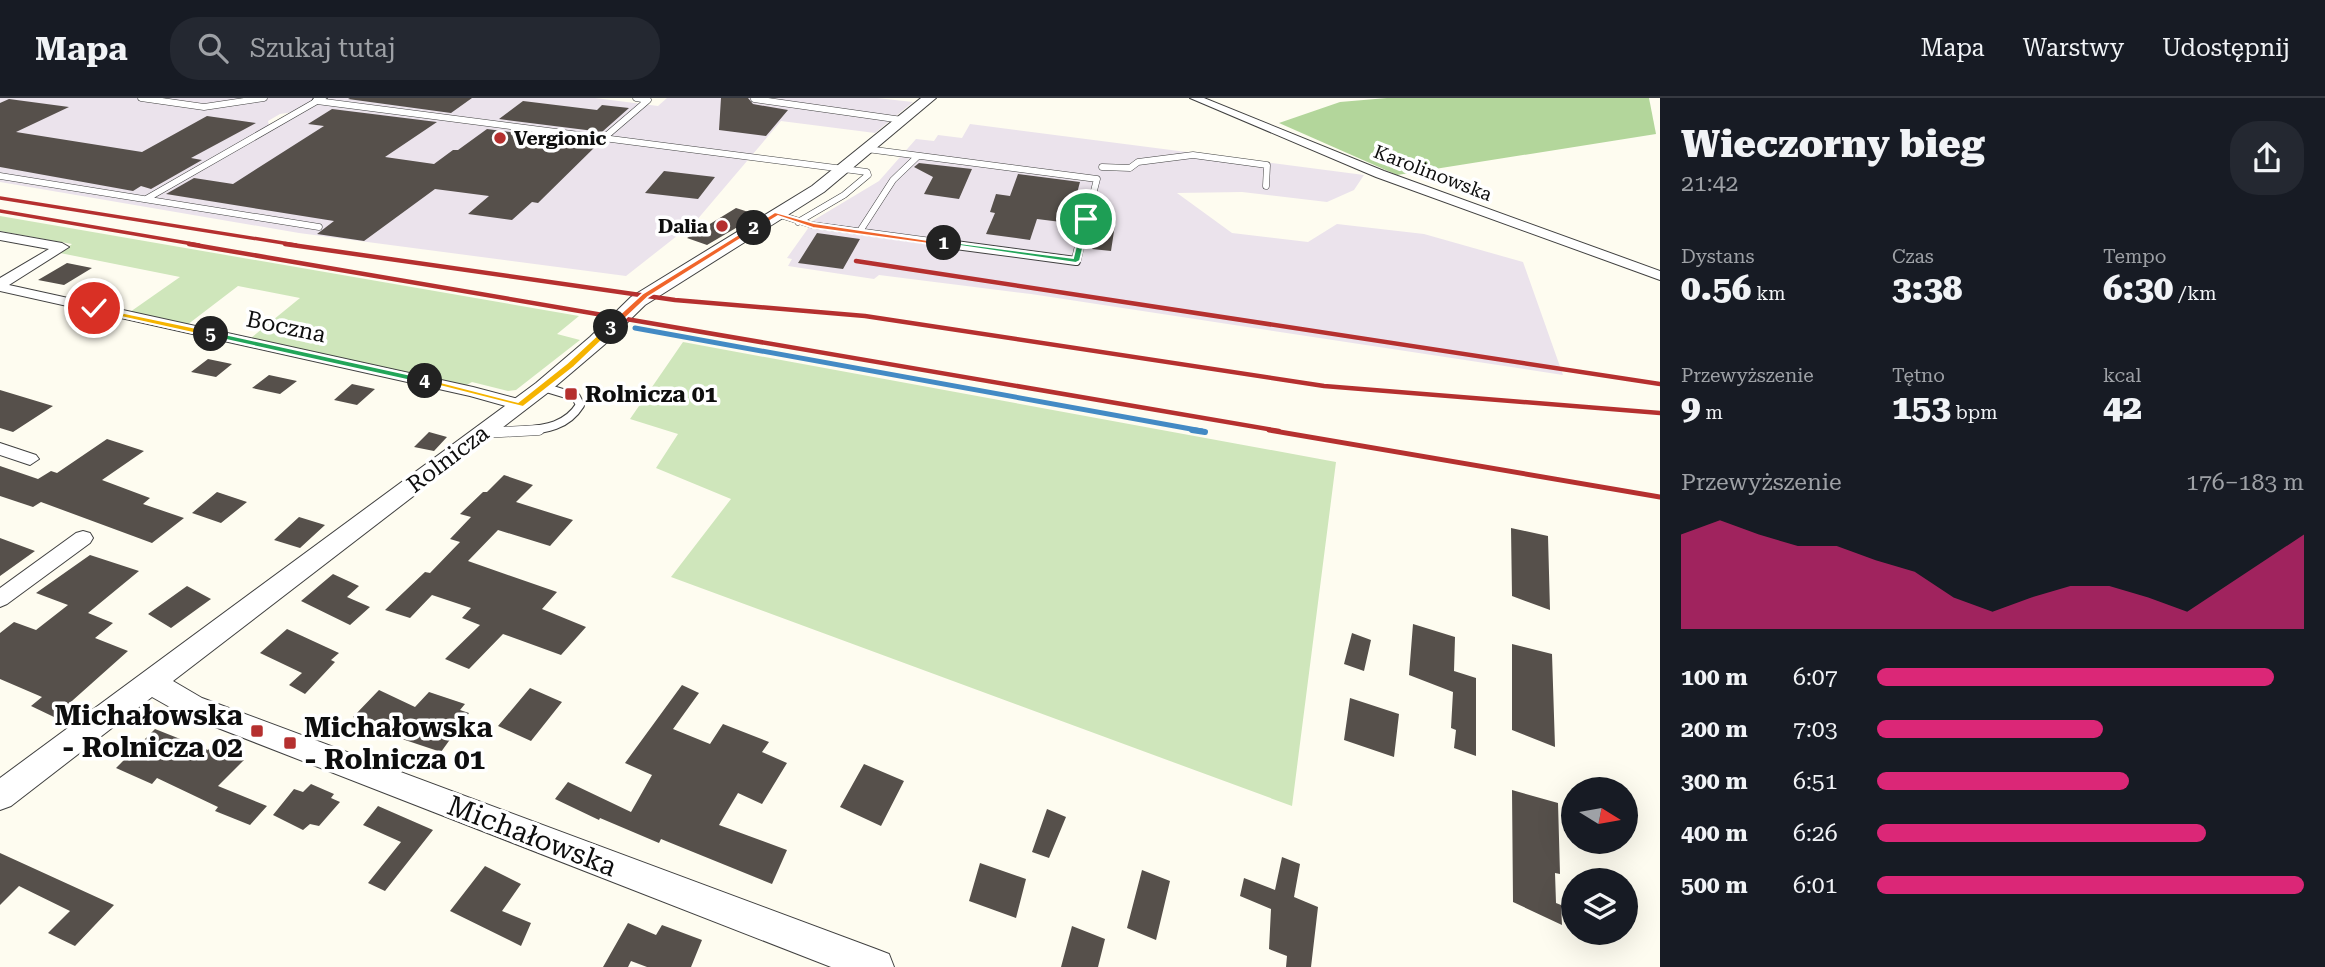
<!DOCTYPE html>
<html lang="pl">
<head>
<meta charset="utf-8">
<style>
	body { margin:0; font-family:"Roboto Serif",serif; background:#242831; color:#f1f3f6; height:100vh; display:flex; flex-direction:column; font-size:26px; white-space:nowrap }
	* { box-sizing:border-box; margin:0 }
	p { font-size:23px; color:#9ea1a6 }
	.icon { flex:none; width:38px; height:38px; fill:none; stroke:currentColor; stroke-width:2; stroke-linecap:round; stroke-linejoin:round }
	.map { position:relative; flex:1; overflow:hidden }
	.side { display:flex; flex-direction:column; background:#171b24; width:665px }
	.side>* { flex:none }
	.needle { width:46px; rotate:101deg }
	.controls { position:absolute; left:1561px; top:679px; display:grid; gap:14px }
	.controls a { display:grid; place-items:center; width:77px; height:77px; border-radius:50%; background:#171b24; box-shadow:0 7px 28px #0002; font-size:35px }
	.pin { position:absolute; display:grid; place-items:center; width:60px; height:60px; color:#fff; margin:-30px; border:4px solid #fff; border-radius:50%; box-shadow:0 2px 7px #0007 }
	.km { position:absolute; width:35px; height:35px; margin:-18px; border-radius:50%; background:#222; color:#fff; font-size:19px; line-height:35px; text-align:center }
	.round { display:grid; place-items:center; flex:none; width:74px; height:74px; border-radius:28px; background:#242831 }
	.headline { display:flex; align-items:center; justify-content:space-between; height:119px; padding:0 21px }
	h1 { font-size:38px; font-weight:800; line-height:52px }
	.figures { display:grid; grid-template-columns:repeat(3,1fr); gap:10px; height:119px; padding:7px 21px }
	.figures div { display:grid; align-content:center }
	.figures b { font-size:35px; font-weight:800 }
	.figures small { font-size:19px; font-weight:400 }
	.figures p { font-size:19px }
	.chart { height:196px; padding:14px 21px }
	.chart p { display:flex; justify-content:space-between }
	.chart svg { width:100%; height:126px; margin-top:7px; fill:#db2777; opacity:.7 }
	ul { padding:0 21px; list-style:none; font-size:23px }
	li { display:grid; grid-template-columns:112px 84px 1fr; align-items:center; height:52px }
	li i { height:18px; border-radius:9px; background:#db2777 }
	header { display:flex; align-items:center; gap:42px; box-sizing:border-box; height:98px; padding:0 35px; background:#171b24; border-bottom:2px solid #363941 }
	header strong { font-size:33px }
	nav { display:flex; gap:38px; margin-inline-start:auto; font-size:24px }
	.search { width:490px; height:63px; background:#242831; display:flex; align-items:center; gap:18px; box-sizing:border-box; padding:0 24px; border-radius:28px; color:#9ea1a6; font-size:26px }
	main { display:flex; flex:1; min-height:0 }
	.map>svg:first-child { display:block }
</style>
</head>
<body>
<header>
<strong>Mapa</strong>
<div class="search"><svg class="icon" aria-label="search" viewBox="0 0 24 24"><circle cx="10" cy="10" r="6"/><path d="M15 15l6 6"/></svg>Szukaj tutaj</div>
<nav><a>Mapa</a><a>Warstwy</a><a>Udostępnij</a></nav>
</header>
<main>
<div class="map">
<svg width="1660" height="869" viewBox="0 0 1660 869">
	<rect width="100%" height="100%" fill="#fefcf0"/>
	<path fill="#ebe3ec" d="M0,0H317L293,14L280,16L268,23L270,32L327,0H595L658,8L667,0H877L913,4L875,35L781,23L696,123L626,178L299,135L0,84Z
		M970,26L1364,77L1354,92L1327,104L1242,94L1177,95L1232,135L1308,144L1337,126L1424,136L1523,164L1563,277L1031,196L879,177L874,181L788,168L792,161L787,160L814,122L879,83L916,41L934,43L938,37L962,40Z"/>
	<path fill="#cfe6bb" d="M0,118L579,218L557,236L580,242L516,292L508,293L472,284L465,288L251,240L300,200L238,188L187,227L130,214L180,179L60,155L72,146L0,133Z
		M683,244L1336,364L1292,708L671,479L731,401L656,370L678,336L630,321Z"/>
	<path fill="#b3d69b" d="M1387,0H1649L1656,36L1397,77L1279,25L1340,4Z"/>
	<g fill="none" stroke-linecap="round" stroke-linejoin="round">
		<path stroke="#438ac4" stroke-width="5" d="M635,230L1202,333"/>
		<path stroke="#438ac4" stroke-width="6" d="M1192,332L1205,334"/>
	</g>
	<path fill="#56504b" d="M350,0H472L451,15L348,1Z
		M721,0H748L753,6L788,12L766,38L719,32Z
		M9,1L69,9L16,34L142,54L207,18L256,25L191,60L202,62L151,91L141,88L133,93L0,69V5Z
		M523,3L597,12L602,7L629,10L602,34L499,21Z
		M332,11L437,24L385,59L434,66L453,52H458L487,31L599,45L538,105L532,104L512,122L468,116L489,98L435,91L364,143L317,136L334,123L166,96L194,80L233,86L324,28L308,26Z
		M919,65L972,71L959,101L924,96L933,79L914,69Z
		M664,73L715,79L698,101L645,95Z
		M1018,76L1080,84L1069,125L1037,121L1030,142L986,136L995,115L990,114L996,96L1010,98Z
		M736,110L758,117L707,147L687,140Z
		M1098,118L1116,120L1111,153L1092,151Z
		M817,135L860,141L843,171L798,165Z
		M67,165L92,170L64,187L38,182Z
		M208,261L232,266L216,279L191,274Z
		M269,277L297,283L280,296L252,290Z
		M352,286L375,291L357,307L334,302Z
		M0,292L53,308L13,334L0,330Z
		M429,334L447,339L434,353L414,349Z
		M107,341L144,353L102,382L150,400L143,406L184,420L152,445L41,404L33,409L0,398V368L38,381L51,373L57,375Z
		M504,377L533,387L516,404L573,422L550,448L498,432L468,463L557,494L542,511L586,529L561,557L503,536L469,571L445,561L480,527L462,520L471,510L432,497L410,520L385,512L425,474L430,475L460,444L450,441L471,419L460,416L483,394H487Z
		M217,394L247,404L221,425L192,415Z
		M299,419L325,427L300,450L274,442Z
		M1511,430L1548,438L1550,512L1512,498Z
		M0,440L35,453L0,478Z
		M90,457L139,473L88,515L113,525L95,540L128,553L54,619L31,608L42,599L0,581V535L14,524L36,532L68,507L36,495Z
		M333,476L359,488L347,499L370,509L350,527L301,503Z
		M187,488L211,501L171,530L148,516Z
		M1413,526L1455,539L1454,573L1476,580V658L1454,650L1456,632L1451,630L1453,594L1409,577Z
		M287,531L339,555L331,562L335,564L305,596L289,587L302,575L260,555Z
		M1352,535L1371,542L1364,573L1344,566Z
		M1512,546L1552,556L1555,649L1512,632Z
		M682,587L699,595L673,631L710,646L723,626L769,644L762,654L787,665L762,706L738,695L719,727L787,752L772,786L661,741L659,745L600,720L599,722L555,701L568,684L631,714L652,677L625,665Z
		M530,590L562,604L531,643L498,628Z
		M379,592L415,609L429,594L465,606L460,612L469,615L441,654L396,639L353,619Z
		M1350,600L1399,616L1394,659L1344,642Z
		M155,631L208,652L212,648L244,662L218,688L267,708L250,727L215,713L218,709L157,680L152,686L116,670Z
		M864,666L904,683L881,728L840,709Z
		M311,686L334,696L331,700L340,704L319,728L310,726L303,732L273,717L294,691L303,694Z
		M1512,692L1558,705L1560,776L1555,775L1556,805L1561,807L1562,827L1513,804Z
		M378,708L433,732L385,793L368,785L401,744L363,727Z
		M1047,711L1066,719L1049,760L1032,754Z
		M0,755L114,807L75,848L48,835L70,813L19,788L0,807Z
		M1282,759L1300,766L1294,799L1318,809L1311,869H1286L1287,858L1269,851L1271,811L1240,798L1244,780L1275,792Z
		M980,765L1026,781L1016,820L969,803Z
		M485,768L521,786L502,813L531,825L521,848L450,813Z
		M1142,772L1170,783L1156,842L1127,830Z
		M628,825L656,837L662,827L702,842L691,869H647L631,863L628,869H603Z
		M1072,828L1105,841L1098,869H1061Z"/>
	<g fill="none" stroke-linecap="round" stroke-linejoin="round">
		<g stroke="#414141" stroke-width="7">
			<path id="service-far2" d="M141,0L204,9L264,0
				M754,1L902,22
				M606,38L648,2L636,0
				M867,51L1097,81L1080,147
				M1102,69L1130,70L1138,64L1193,57L1267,67L1266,88
				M0,78L319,129
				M146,101L317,3L867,74L868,77L844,97L798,124
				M777,116L812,127L961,147
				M860,133L893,82L918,58"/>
		</g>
		<g stroke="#414141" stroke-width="10">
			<path id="service-far1" d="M948,146L1076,163L1080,146
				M523,333C546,331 567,328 580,307L576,299L543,289"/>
		</g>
		<g stroke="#414141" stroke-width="11">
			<path id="service" d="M484,335L539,332"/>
		</g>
		<g stroke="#414141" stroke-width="2">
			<path id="minor" d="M314,0H327L317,6L312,3Z
				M1190,0H1204L1384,73L1660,173V182L1376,79Z
				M0,134L62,145L69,149L9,187L473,289L526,303L528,307L520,312L470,298L0,193V180L49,151L0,142Z
				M0,345L36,357L39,361L30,367L0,357Z
				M83,433L90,435L93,440L90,445L7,506L0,509V490L76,435Z"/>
		</g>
		<g stroke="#414141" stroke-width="2">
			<path id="tertiary" d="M921,0H936L824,94L645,207L604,247L550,293L173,583L202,600L876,851L889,856L894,869H831L182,616L152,599L11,708L0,712V680L536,285L590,239L631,199L812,88Z"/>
		</g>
		<use href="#service-far2" stroke="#fff" stroke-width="6"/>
		<use href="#service-far1" stroke="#fff" stroke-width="8"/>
		<use href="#service" stroke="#fff" stroke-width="10"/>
		<use href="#minor" fill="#fff" fill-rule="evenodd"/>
		<use href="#tertiary" fill="#fff" fill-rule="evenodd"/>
		<path stroke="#b5302f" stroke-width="3.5" d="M0,100L296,147
			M0,113L199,147"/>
		<path stroke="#b5302f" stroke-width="4.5" d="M189,146L1279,333
			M285,146L675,202L865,218L1324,288L1660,315
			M856,163L1660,286"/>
		<path stroke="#b5302f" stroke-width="5" d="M1269,332L1660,399"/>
	</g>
	<path fill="#22a559" stroke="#fff" stroke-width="2" d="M1083,119L1090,121L1080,163L1076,165L940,145L944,143L1073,160Z"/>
	<path fill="#f0652b" stroke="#fff" stroke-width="2" d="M775,114L814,125L948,145L944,148L813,130L778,118L757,131L750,130Z"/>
	<path fill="#f0652b" stroke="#fff" stroke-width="2" d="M752,128L758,130L648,199L614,231H608V227L642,196Z"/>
	<path fill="#f5b400" stroke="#fff" stroke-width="2" d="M608,227L616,229L574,269L523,309L420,283L425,280L518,304L567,265Z"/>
	<path fill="#22a559" stroke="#fff" stroke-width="2" d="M211,233L425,280L430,283L425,286L208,238L207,236Z"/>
	<path fill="#f5b400" stroke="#fff" stroke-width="2" d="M91,208L211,233L216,236L211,239L94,213L91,212Z"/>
	<g fill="#b5302f" stroke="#fff" stroke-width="2.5">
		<circle cx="500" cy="40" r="7"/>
		<circle cx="722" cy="128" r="7"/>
		<rect x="564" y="289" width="14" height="14" rx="3.5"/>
		<rect x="250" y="626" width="14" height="14" rx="3.5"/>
		<rect x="283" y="638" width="14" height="14" rx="3.5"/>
	</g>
	<g text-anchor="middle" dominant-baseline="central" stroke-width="7" stroke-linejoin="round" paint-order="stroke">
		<g font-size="19" font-weight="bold" fill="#0e0e0e" stroke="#fff" text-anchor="start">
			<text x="514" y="40">Vergionic</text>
			<text x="708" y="128" text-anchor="end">Dalia</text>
		</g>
		<g font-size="19" fill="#0e0e0e" stroke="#fff">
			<text transform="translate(1433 75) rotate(21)">Karolinowska</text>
		</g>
		<g font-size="23" fill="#0e0e0e" stroke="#fff">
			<text transform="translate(286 229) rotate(12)">Boczna</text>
			<text transform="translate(448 361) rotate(-37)">Rolnicza</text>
		</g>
		<g font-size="23" font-weight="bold" fill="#0e0e0e" stroke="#fff" text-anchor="start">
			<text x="585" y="296">Rolnicza 01</text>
		</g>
		<g font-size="28" font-weight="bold" fill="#0e0e0e" stroke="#fff" text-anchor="end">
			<text x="243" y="617">Michałowska<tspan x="243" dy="32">- Rolnicza 02</tspan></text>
			<text x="304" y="629" text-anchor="start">Michałowska<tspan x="304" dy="32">- Rolnicza 01</tspan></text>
		</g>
		<g font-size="28" fill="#0e0e0e" stroke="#fff">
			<text transform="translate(532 738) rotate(21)">Michałowska</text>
		</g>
	</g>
</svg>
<div class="controls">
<a><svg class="needle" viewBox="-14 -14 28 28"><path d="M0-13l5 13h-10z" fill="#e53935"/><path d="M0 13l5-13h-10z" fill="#9ea1a6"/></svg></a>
<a><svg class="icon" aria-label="layers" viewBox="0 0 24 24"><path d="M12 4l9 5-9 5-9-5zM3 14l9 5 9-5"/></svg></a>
</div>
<div class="pin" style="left:1086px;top:121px;background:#1e9e55"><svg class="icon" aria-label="arrive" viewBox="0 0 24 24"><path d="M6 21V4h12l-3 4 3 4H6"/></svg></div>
<div class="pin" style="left:94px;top:210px;background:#d93025"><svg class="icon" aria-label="check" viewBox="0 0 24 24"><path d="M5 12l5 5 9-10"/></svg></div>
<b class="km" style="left:944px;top:145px">1</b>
<b class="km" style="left:754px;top:130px">2</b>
<b class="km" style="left:611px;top:229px">3</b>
<b class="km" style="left:425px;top:283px">4</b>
<b class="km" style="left:211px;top:236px">5</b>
</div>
<section class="side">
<div class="headline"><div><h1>Wieczorny bieg</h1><p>21:42</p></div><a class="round"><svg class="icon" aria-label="share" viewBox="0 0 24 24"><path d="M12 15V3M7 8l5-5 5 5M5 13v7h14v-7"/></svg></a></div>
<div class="figures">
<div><p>Dystans</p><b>0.56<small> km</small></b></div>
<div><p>Czas</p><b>3:38</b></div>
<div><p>Tempo</p><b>6:30<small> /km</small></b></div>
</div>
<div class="figures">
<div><p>Przewyższenie</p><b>9<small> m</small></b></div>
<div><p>Tętno</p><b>153<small> bpm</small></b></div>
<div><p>kcal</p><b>42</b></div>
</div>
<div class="chart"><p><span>Przewyższenie</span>176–183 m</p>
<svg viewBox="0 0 160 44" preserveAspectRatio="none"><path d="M0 44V11L10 6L20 11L30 15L40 15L50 20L60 24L70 33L80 38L90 33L100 29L110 29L120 33L130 38L140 29L150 20L160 11V44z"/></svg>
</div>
<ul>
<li><b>100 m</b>6:07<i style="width:93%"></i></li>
<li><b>200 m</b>7:03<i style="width:53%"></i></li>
<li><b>300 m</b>6:51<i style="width:59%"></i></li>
<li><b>400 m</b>6:26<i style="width:77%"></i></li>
<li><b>500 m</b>6:01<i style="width:100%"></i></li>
</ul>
</section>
</main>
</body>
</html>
